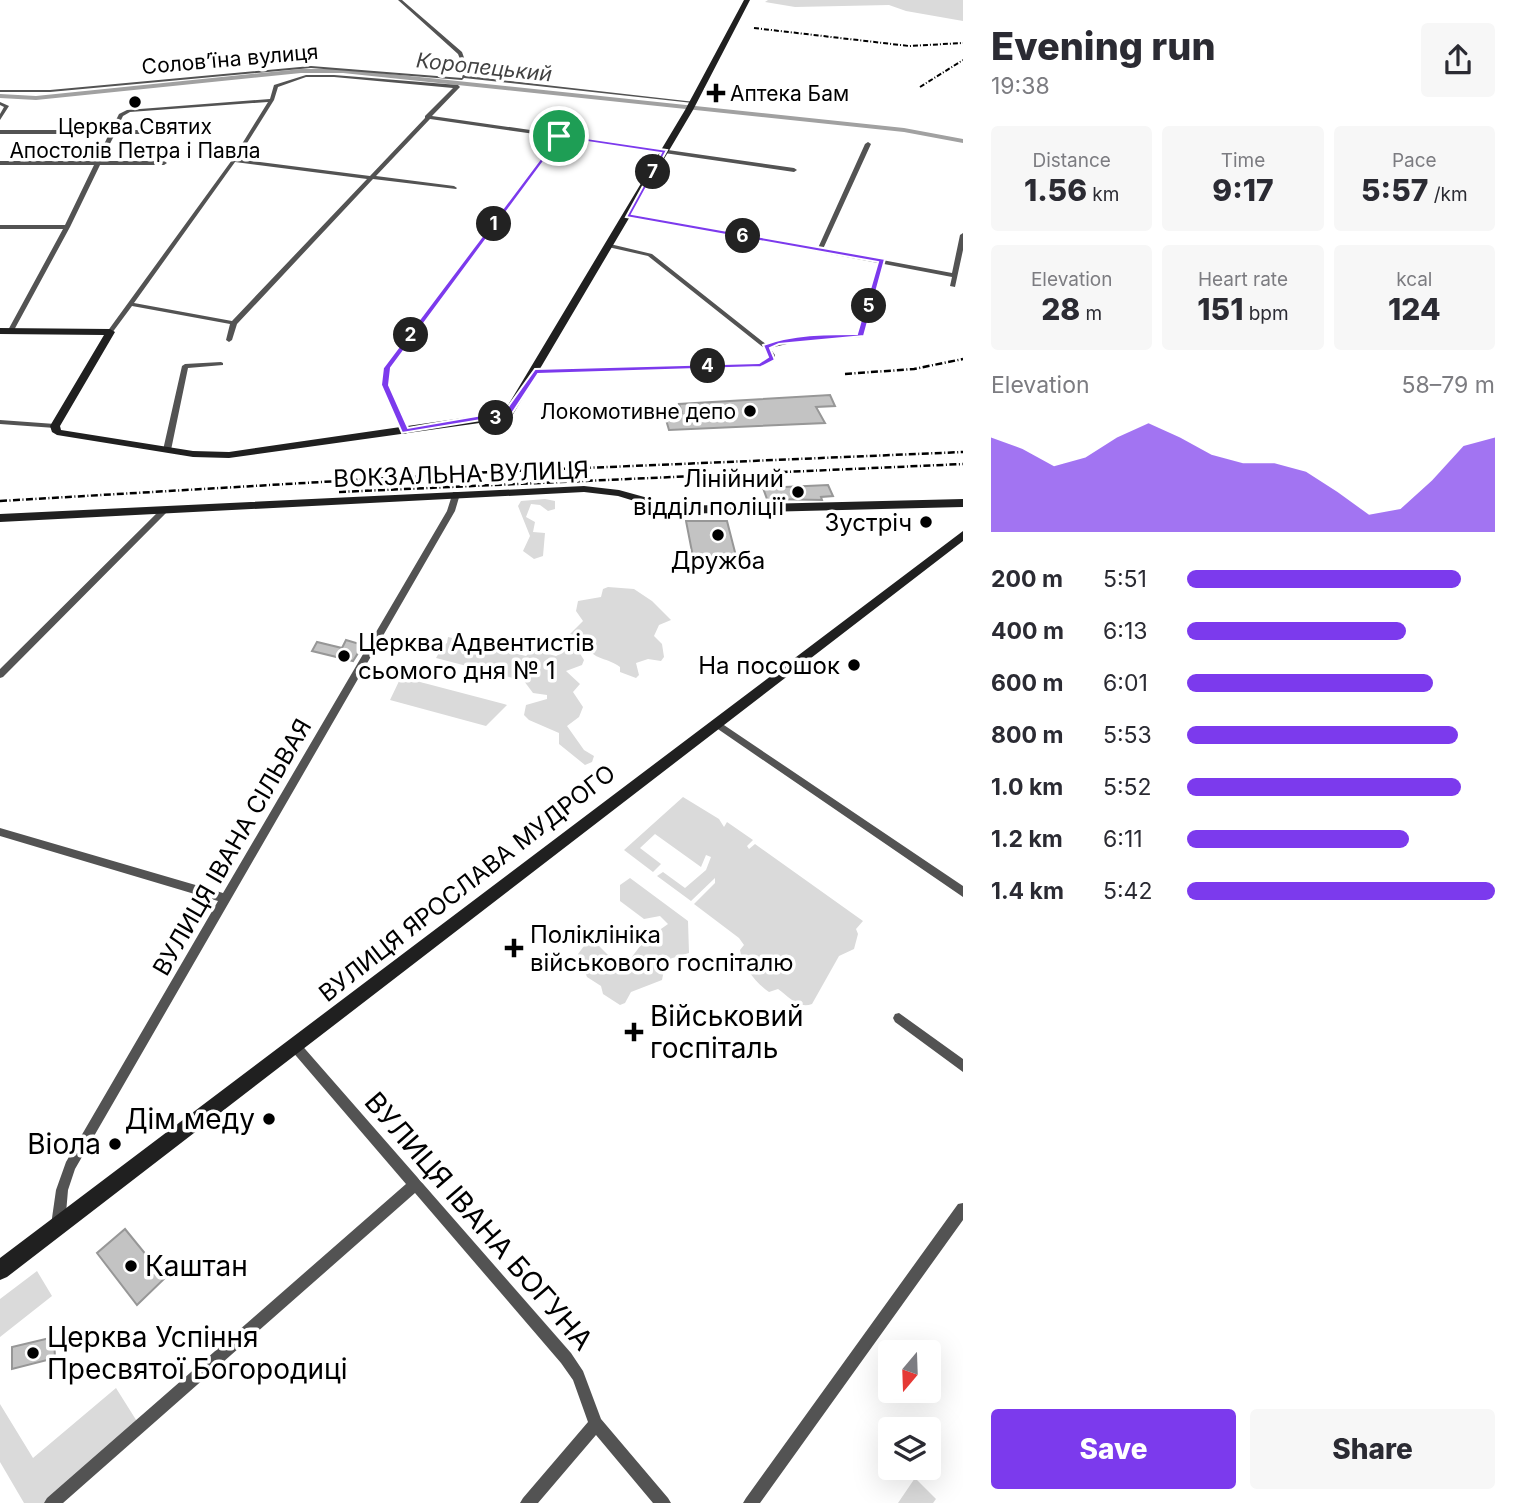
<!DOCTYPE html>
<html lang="en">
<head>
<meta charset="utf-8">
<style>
	body { margin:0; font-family:Inter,sans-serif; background:#f7f7f7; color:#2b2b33; height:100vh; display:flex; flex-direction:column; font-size:26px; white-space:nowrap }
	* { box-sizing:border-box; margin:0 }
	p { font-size:23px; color:#7c7c81 }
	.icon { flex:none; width:38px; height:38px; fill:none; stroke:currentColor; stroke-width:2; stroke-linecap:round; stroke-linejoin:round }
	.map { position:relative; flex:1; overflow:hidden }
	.drawer { display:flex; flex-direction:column; background:#fff; width:560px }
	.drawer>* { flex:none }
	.needle { width:46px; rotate:199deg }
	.tools { position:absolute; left:878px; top:1340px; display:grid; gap:14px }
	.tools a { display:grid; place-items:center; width:63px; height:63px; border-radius:7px; background:#fff; box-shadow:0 7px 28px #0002; font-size:35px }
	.pin { position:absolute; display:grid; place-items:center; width:60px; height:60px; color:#fff; margin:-30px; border:4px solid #fff; border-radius:50%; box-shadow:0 2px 7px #0007 }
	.km { position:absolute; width:35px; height:35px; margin:-18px; border-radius:50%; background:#222; color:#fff; font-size:19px; line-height:35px; text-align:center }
	.round { display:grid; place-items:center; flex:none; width:74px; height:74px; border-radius:7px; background:#f7f7f7 }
	.summary { display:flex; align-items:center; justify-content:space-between; height:119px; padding:0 28px }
	h1 { font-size:38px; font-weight:800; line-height:52px }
	.figures { display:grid; grid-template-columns:repeat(3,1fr); gap:10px; height:119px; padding:7px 28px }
	.figures div { display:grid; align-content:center; border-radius:7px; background:#f7f7f7; text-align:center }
	.figures b { font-size:30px; font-weight:800 }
	.figures small { font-size:19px; font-weight:400 }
	.figures p { font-size:19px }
	.chart { height:196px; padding:14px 28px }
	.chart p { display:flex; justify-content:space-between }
	.chart svg { width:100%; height:126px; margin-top:7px; fill:#7c3aed; opacity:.7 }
	.cta { display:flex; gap:14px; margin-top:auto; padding:14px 28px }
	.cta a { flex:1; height:80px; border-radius:7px; background:#7c3aed; color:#fff; font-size:28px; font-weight:800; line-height:80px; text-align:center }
	.cta a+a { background:#f7f7f7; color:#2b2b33 }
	ul { padding:0 28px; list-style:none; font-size:23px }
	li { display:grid; grid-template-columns:112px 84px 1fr; align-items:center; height:52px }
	li i { height:18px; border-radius:9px; background:#7c3aed }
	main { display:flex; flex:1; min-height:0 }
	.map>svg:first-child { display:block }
</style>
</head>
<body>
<main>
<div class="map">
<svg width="963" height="1503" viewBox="0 0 963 1503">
	<rect width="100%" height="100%" fill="#fff"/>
	<path fill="#dadada" d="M768,0H963V21L906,11L889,5L795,7L765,2Z
		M545,499L555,501V509L548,511L540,505L531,504L526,517L535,522L533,532L545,533L543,556L534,559L523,551L530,536L518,506L521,501Z
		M608,587L634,589L652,601L671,620L659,625L654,636L662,644L664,657L661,661L648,659L636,663L639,675L636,678L620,672V667C605,656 591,661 583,640L570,634L583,621L576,611L578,601L601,597L603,589Z
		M448,637L526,656L532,650L556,656L562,653L563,644H574L584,660L582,665L566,671L580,684L573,692L583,707L579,717L567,726L584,750L594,756L592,762L585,765L559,744V733L529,720L524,715L526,705L547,699V695L533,693L521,677L520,667L513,678L436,658L440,651L438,649L447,643Z
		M401,677L504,704L507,705L486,726L390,700Z
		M683,797L719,819L724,827L727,822L753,840L747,846L749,849L755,844L863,921L856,929L858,934L854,949L839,956L812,1004C798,1009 789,997 778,989L769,992C756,983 742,966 740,950L744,945L739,938L694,904L715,883V878L691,901L657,876L663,872L685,888L706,870L711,857L706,855L701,867L655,834L640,848L661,864L653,872L624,850Z
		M630,878L688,921L689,953L666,960L662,980L631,992L625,1003L620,1005L603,994L601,986L587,977L578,954L584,946L595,942L618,965L628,962L644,941L668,924L660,916L644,919L620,901V885Z
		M37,1271L52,1296L0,1337V1299Z
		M116,1388L138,1423L46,1503H24L0,1462V1404L33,1458Z
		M915,1478L936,1499L933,1503H898Z"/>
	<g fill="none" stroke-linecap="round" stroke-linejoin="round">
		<path fill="#a1a1a1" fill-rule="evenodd" d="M301,69H343L904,128L963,139V143L904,132L343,73H301L36,100L0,98V94L36,96Z"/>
	</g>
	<path fill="#c3c3c3" stroke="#979797" stroke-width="2" d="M830,395L835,406L816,407L825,423L669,430L664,413H682L679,404Z
		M828,485L833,496L821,497L822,500L767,499L763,488Z
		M686,521H727L736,556L693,557Z
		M346,640L363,645L353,661L312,651L317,642L342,648Z
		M125,1229L165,1278L137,1305L97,1253Z
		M54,1337L55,1358L12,1369V1347Z"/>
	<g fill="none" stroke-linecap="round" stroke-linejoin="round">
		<path fill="#535353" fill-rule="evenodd" d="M398,0H402L462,52L468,69L467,76L695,102L693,103L464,78L462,80L311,68L50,92H0V90H50L311,66L462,78L464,69L458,54Z
			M306,75H334L458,85L460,87L432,116L558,134L568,123L571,125L563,135L794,168L797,170L794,172L561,138L390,368L388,385L409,432L405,434L401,432L382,385L384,368L556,137L430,119L376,176L454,186L457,188L456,189L373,179L237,324L232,340L229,342L226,340L230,324L132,306L112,333L107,332L232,160L268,102L130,112L123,116L116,130H172L175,132L172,134H115L101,161H164L167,163L164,165H100L70,227L13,332L8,333L7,332L63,229H0V225H65L94,165H0V161H96L109,134H0V130H111L119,114L127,110L270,99L274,85ZM306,77H334L453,88L425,116V118L370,176L237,159L274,100L278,87ZM235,162L367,179L232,321L134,303Z
			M0,102L9,106L0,120V114L4,107L0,105Z
			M868,142L871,144L823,249L952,273L960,235L963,233V250L955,287L950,286L952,277L884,264L862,337L808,339L770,348L775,355L774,361L761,367L535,374L532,372L535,370L760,363L768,360L769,355L764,348L648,256L608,247L607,246L610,244L652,254L767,345L808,335L857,334L878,263L625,215L628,213L818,248L865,144Z
			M221,362L223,363V365L188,368L171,450L170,452H164L163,450L182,366L185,364Z
			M0,420L55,424L59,426L55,428L0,424Z
			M453,492H459L460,494L455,511L75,1169L68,1190L65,1225L63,1230L58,1232L53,1230L51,1225L56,1190L66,1162L218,901L0,836V828L223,893L447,511Z
			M162,508H165L169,510L3,677L0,678V669Z
			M715,719L963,886V897L712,725L710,723Z
			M899,1013L963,1059V1072L895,1022L893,1018L895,1014Z
			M295,1040L299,1042L571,1353L583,1371L601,1419L668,1498L671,1503H653L596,1435L538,1503H520L523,1498L588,1422L573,1380L561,1363L415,1193L63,1503H44L47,1498L406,1184L291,1050L289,1046L291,1042Z
			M963,1203V1220L760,1503H743L746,1498L958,1204Z"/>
		<path fill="#202020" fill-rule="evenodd" d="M744,0H750L693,110L512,416L494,421L229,458L193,457L57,435L52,432L50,426L104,335L0,334V328L110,329L115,332L60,426L61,430L193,451L229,452L504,412L685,110Z
			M584,486L619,490L677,506L963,499V507L677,514L618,496L584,492L0,522V514Z
			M963,531V541L7,1277L0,1280V1258Z"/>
		<path stroke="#000" stroke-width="2" stroke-dasharray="5 2 1 2" stroke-linecap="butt" d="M754,28L909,46L963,43
			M920,87L963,60"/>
		<path stroke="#000" stroke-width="2.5" stroke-dasharray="7 2.5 1 2.5" stroke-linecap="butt" d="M845,374L914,369L963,359
			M339,492L963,464
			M0,501L490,472L963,452"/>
	</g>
	<path fill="#7c3aed" stroke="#fff" stroke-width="2" fill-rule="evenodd" d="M559,134L667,150L632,214L885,259L864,336L779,344L770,348L775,360L761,367L538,374L511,415L402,433L381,385L383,368ZM561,138L661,153L626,217L878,262L857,334C825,334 794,334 763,345L768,357L759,363L535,369L505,411L408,428L389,385L391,368Z"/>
	<g fill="#000" stroke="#fff" stroke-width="2.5">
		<path d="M712.5 82.5h7v7h7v7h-7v7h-7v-7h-7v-7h7z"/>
		<circle cx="135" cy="102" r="7"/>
		<circle cx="750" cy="411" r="7"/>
		<circle cx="798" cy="492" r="7"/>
		<circle cx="926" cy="522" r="7"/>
		<circle cx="718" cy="535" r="7"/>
		<circle cx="344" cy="656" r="7"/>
		<circle cx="854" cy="665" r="7"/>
		<path d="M510.5 937.5h7v7h7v7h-7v7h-7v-7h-7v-7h7z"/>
		<path d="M630.5 1021.5h7v7h7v7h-7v7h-7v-7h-7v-7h7z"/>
		<circle cx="269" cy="1119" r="7"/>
		<circle cx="115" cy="1144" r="7"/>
		<circle cx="131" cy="1266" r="7"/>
		<circle cx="33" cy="1353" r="7"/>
	</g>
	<g text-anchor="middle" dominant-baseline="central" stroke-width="7" stroke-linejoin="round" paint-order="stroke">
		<g font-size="21" fill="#000" stroke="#fff">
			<text transform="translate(230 59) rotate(-5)">Соловʼїна вулиця</text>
		</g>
		<g font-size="21" font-style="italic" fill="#424242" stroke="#fff">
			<text transform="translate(484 67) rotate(6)">Коропецький</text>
		</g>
		<g font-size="21" fill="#000" stroke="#fff" text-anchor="start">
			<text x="730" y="93">Аптека Бам</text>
			<text x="135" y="126" text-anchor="middle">Церква Святих<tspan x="135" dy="24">Апостолів Петра і Павла</tspan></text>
			<text x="736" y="411" text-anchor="end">Локомотивне депо</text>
		</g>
		<g font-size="24" fill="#000" stroke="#fff">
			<text transform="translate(461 474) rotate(-2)">ВОКЗАЛЬНА ВУЛИЦЯ</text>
			<text transform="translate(232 847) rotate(-60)">ВУЛИЦЯ ІВАНА СІЛЬВАЯ</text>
			<text transform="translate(467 883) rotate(-38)">ВУЛИЦЯ ЯРОСЛАВА МУДРОГО</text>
		</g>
		<g font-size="24" fill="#000" stroke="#fff" text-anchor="end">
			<text x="784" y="478">Лінійний<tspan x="784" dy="28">відділ поліції</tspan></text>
			<text x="912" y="522">Зустріч</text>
			<text x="718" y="560" text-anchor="middle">Дружба</text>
			<text x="358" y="642" text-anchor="start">Церква Адвентистів<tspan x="358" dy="28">сьомого дня № 1</tspan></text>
			<text x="840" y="665">На посошок</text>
			<text x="530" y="934" text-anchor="start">Поліклініка<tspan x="530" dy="28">військового госпіталю</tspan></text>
		</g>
		<g font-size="28" fill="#000" stroke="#fff" text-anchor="start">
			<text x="650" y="1016">Військовий<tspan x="650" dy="32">госпіталь</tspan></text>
			<text x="255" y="1119" text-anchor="end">Дім меду</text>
			<text x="101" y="1144" text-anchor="end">Віола</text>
			<text x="145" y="1266">Каштан</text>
			<text x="47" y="1337">Церква Успіння<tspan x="47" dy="32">Пресвятої Богородиці</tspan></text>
		</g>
		<g font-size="28" fill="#000" stroke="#fff">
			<text transform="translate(479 1221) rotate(49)">ВУЛИЦЯ ІВАНА БОГУНА</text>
		</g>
	</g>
</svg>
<div class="tools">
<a><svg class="needle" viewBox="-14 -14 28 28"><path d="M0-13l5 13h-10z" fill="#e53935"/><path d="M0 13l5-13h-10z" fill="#7c7c81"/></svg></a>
<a><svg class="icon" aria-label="layers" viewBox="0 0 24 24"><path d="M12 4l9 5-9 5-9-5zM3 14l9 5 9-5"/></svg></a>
</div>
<div class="pin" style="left:559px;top:136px;background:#1e9e55"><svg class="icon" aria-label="arrive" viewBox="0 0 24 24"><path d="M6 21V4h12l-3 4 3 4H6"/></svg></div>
<b class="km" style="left:494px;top:224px">1</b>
<b class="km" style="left:411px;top:335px">2</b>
<b class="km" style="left:496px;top:418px">3</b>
<b class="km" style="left:708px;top:366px">4</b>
<b class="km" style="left:869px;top:306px">5</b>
<b class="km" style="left:743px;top:236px">6</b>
<b class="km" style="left:653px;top:172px">7</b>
</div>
<section class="drawer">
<div class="summary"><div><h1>Evening run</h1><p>19:38</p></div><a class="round"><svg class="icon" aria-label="share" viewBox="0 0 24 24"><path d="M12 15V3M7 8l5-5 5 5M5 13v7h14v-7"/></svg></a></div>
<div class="figures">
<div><p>Distance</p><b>1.56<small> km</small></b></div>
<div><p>Time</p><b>9:17</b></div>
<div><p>Pace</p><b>5:57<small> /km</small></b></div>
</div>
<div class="figures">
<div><p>Elevation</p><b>28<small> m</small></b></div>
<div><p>Heart rate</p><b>151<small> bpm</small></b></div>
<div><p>kcal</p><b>124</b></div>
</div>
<div class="chart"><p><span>Elevation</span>58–79 m</p>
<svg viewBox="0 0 160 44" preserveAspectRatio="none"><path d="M0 44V11L10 15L20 21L30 18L40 11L50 6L60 11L70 17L80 20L90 20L100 23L110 30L120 38L130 36L140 26L150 14L160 11V44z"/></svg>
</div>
<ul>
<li><b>200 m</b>5:51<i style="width:89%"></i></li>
<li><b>400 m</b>6:13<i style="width:71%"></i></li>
<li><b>600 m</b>6:01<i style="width:80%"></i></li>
<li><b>800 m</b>5:53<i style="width:88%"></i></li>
<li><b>1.0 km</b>5:52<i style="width:89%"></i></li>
<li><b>1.2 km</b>6:11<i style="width:72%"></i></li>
<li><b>1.4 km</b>5:42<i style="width:100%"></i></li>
</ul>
<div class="cta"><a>Save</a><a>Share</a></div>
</section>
</main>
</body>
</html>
